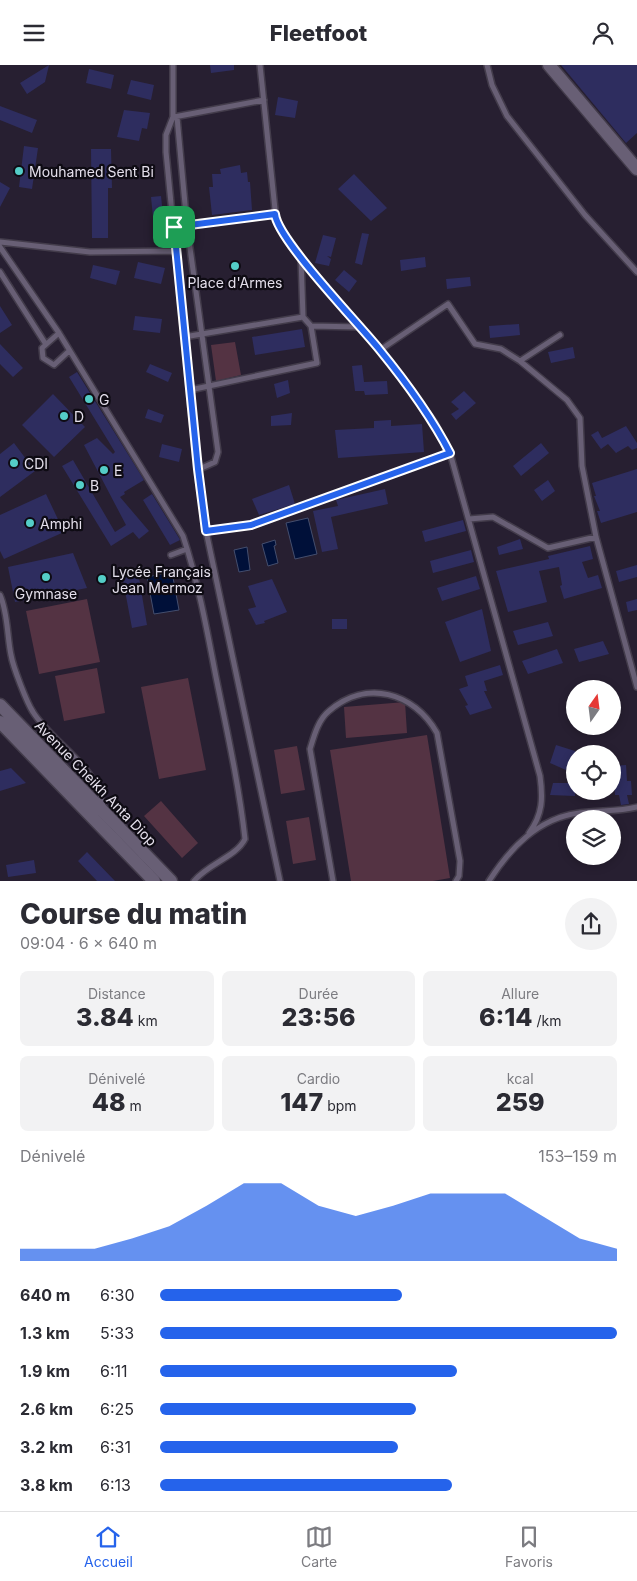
<!DOCTYPE html>
<html lang="fr">
<head>
<meta charset="utf-8">
<style>
	body { margin:0; font-family:Inter,sans-serif; background:#f2f2f3; color:#2b2b33; height:100vh; display:flex; flex-direction:column; font-size:19px; white-space:nowrap }
	* { box-sizing:border-box; margin:0 }
	p { font-size:16px; color:#7c7c81 }
	.icon { flex:none; width:28px; height:28px; fill:none; stroke:currentColor; stroke-width:2; stroke-linecap:round; stroke-linejoin:round }
	.map { position:relative; height:816px; overflow:hidden }
	.side { display:flex; flex-direction:column; background:#fff; flex:1 }
	.side>* { flex:none }
	.needle { width:32px; rotate:14deg }
	.buttons { position:absolute; left:566px; top:615px; display:grid; gap:10px }
	.buttons a { display:grid; place-items:center; width:55px; height:55px; border-radius:50%; background:#fff; box-shadow:0 2px 8px #0003; font-size:25px }
	.pin { position:absolute; display:grid; place-items:center; width:42px; height:42px; color:#fff; margin:-21px; border-radius:10px; box-shadow:0 2px 8px #0006 }
	.round { display:grid; place-items:center; flex:none; width:52px; height:52px; border-radius:26px; background:#f2f2f3 }
	.summary { display:flex; align-items:center; justify-content:space-between; height:85px; padding:0 20px }
	h1 { font-size:28px; font-weight:800; line-height:38px }
	.stats { display:grid; grid-template-columns:repeat(3,1fr); gap:8px; height:85px; padding:5px 20px }
	.stats div { display:grid; align-content:center; border-radius:8px; background:#f2f2f3; text-align:center }
	.stats b { font-size:25px; font-weight:800 }
	.stats small { font-size:14px; font-weight:400 }
	.stats p { font-size:14px }
	.chart { height:140px; padding:10px 20px }
	.chart p { display:flex; justify-content:space-between }
	.chart svg { width:100%; height:90px; margin-top:5px; fill:#2563eb; opacity:.7 }
	ul { padding:0 20px; list-style:none; font-size:16px }
	li { display:grid; grid-template-columns:80px 60px 1fr; align-items:center; height:38px }
	li i { height:12px; border-radius:6px; background:#2563eb }
	header { display:flex; justify-content:space-between; align-items:center; height:65px; padding:0 20px; background:#fff; font-size:22px; font-weight:800 }
	.tabs { display:flex; justify-content:space-around; align-items:center; height:70px; border-top:1px solid #e1e1e2; background:#fff; font-size:14px; color:#7c7c81 }
	.tabs a { display:grid; justify-items:center; gap:2px }
	.tabs .selected { color:#2563eb }
	.map>svg:first-child { display:block }
</style>
</head>
<body>
<header><svg class="icon" aria-label="menu" viewBox="0 0 24 24"><path d="M4 6h16M4 12h16M4 18h16"/></svg>Fleetfoot<svg class="icon" aria-label="person" viewBox="0 0 24 24"><circle cx="12" cy="8" r="4"/><path d="M4 21q1-7 8-7t8 7"/></svg></header>
<div class="map">
<svg width="637" height="816" viewBox="0 0 637 816">
	<rect width="100%" height="100%" fill="#271f31"/>
	<path fill="#543343" d="M235,277L241,310L216,316L211,280Z
		M87,534L100,597L39,609L26,546Z
		M97,603L105,648L64,656L55,611Z
		M188,613L206,705L159,714L141,622Z
		M405,637L407,668L346,673L344,642Z
		M427,670L450,813L433,816H351L330,685Z
		M297,681L305,725L281,729L274,685Z
		M161,736L198,778L182,793L144,751Z
		M309,752L316,795L293,799L286,756Z"/>
	<path fill="#001039" stroke="#444e6e" d="M308,453L317,489L295,494L286,458Z
		M275,475L276,480L274,481L278,498L268,501L262,479Z
		M247,482L250,505L239,507L234,485Z
		M172,507L179,545L154,549L147,512Z"/>
	<path fill="#2e2d5f" d="M49,0L45,17L27,29L20,18Z
		M210,0H234V5L211,8Z
		M561,0H637V68L626,78Z
		M89,4L114,10L111,24L86,18Z
		M131,15L154,20L151,35L127,29Z
		M278,32L298,36L295,53L275,50Z
		M0,41L37,55L32,68L0,55Z
		M124,45L150,48L147,64L142,63L139,76L117,72Z
		M24,81L38,83L32,124L19,122Z
		M91,84H111L112,123H108V173H92Z
		M240,100L241,108L247,107L248,117H250L252,145L212,150L209,122H213L212,109H221L220,104Z
		M354,109L387,143L371,156L338,124Z
		M0,117L10,123L0,142Z
		M161,131L163,150L168,149L169,159L154,162L151,132Z
		M362,168L369,169L362,200L355,198Z
		M323,170L336,173L331,192L327,191L331,194L329,201L315,198Z
		M425,192L426,202L401,206L400,195Z
		M138,197L165,203L161,219L134,213Z
		M93,200L120,206L116,220L90,213Z
		M344,205L357,216L349,227L335,215Z
		M470,212L471,221L447,224L446,214Z
		M0,241L12,260L0,268Z
		M135,251L162,254L160,268L133,265Z
		M519,259L520,270L490,273L489,261Z
		M302,264L305,282L255,290L252,272Z
		M0,279L23,303L13,312L0,299Z
		M573,282L575,293L551,298L548,287Z
		M150,299L172,308L168,317L146,307Z
		M362,300L364,317L387,316L388,329L365,330L364,326H355L352,301Z
		M77,307L144,415L124,427L125,429L120,432L149,466L139,474L133,467L111,481L62,401L73,395L115,467L126,460L84,380L97,373L113,389L115,387L69,312Z
		M288,315L290,328L277,333L274,319Z
		M464,326L476,338L456,355L451,349L459,344L451,337Z
		M53,329L85,362L54,392L22,360Z
		M148,344L164,350L161,358L145,353Z
		M292,348L291,360L271,361V351Z
		M391,355V361L422,359L424,387L338,393L335,365L374,363V356Z
		M626,361L637,378V383L632,385L628,381L616,388L608,379L601,384L591,370L598,366L602,373Z
		M14,378L35,406L0,432V389Z
		M541,378L549,388L521,411L513,401Z
		M162,379L182,384L179,397L159,392Z
		M637,404V447L601,458L597,446H600L594,431H596L592,418Z
		M548,415L555,426L542,436L534,425Z
		M289,420L295,439L259,450L252,434Z
		M385,424L388,439L331,452L338,484L322,487L313,446L338,441L336,435Z
		M46,429L64,467L4,494L0,486V450Z
		M152,429L179,473L180,475L170,480L143,435Z
		M463,455L466,466L425,477L422,466Z
		M520,474L523,484L499,490L497,482Z
		M590,481L593,494L582,497L588,513L598,510L602,523L564,534L560,521L562,520L559,502L539,506L547,537L508,547L496,506L549,494L548,491Z
		M471,485L474,497L433,508L430,496Z
		M73,488L87,523L15,537L8,502Z
		M637,500V512L619,517L616,506Z
		M138,507L147,560L132,563L122,510Z
		M476,511L480,524L442,536L437,523Z
		M272,514L287,547L264,556L265,558L256,560L248,544L256,542L248,521Z
		M637,534V545L628,547L626,537Z
		M482,544L491,586L460,597L445,557Z
		M332,554H347V564H332Z
		M548,557L553,571L518,580L513,566Z
		M603,576L609,589L579,597L574,584Z
		M557,584L563,598L528,609L522,596Z
		M500,600L503,610L484,616L487,626H484L492,643L470,650L465,641L468,640L459,624L468,621L465,611Z
		M556,680L575,686V697L570,696L566,705L550,698Z
		M626,700L627,716H631L632,730H627L629,739L621,740L619,730H615L613,701Z
		M11,703L26,718L0,726V706Z
		M553,718H575V731L550,730Z
		M87,787L115,816H97L78,796Z
		M34,795L36,808L8,812L6,800Z"/>
	<g fill="none" stroke-linecap="round" stroke-linejoin="round">
		<g stroke="#433c4b" stroke-width="8">
			<path id="service" d="M173,0V52L166,70V87L197,405L206,466L280,816
				M260,0L276,154L288,177L380,285L435,358L450,388L540,711C543,733 543,749 529,768
				M487,0L492,20L507,51L585,150L637,207
				M174,52L264,35
				M177,52L187,161L218,387L215,397L197,405
				M174,162L275,149
				M0,177L90,187L176,186
				M0,182L59,268L183,471C198,516 207,565 216,612C227,666 239,720 245,774C236,792 209,798 194,816
				M0,207L45,278
				M311,261L360,262
				M59,268L42,283L43,293L54,300L69,286
				M184,272L303,252
				M380,285L448,239L475,279L501,284L520,296L567,335L580,353L582,401L596,472L637,622
				M520,296L560,270
				M190,325L317,298L311,261L303,252L301,193
				M469,454L493,452L548,483L596,472
				M206,466L251,460L450,388
				M171,490L187,484
				M0,530C8,548 7,571 11,590C13,602 27,638 33,647C53,679 99,702 103,742
				M333,816L310,684C314,671 318,655 329,646C366,614 414,627 437,668L460,796L459,811L456,816
				M489,816C510,783 538,753 579,748C598,745 618,747 637,742"/>
		</g>
		<g stroke="#433c4b" stroke-width="15">
			<path id="tertiary" d="M549,0L637,104
				M0,640L171,816
				M0,657L154,816"/>
		</g>
		<use href="#service" stroke="#685f75" stroke-width="5"/>
		<use href="#tertiary" stroke="#685f75" stroke-width="12"/>
	</g>
	<g fill="none" stroke-linecap="round" stroke-linejoin="round">
		<g stroke="#fff" stroke-width="10">
			<path id="route" d="M275,149C277,174 359,259 379,284C406,317 431,351 450,388L251,460L206,466L198,404L174,162Z"/>
		</g>
		<use href="#route" stroke="#2563eb" stroke-width="6"/>
	</g>
	<g fill="#54cdc7" stroke="#0e0b13" stroke-width="2">
		<circle cx="19" cy="106" r="5"/>
		<circle cx="235" cy="201" r="5"/>
		<circle cx="89" cy="334" r="5"/>
		<circle cx="64" cy="351" r="5"/>
		<circle cx="14" cy="398" r="5"/>
		<circle cx="104" cy="405" r="5"/>
		<circle cx="80" cy="420" r="5"/>
		<circle cx="30" cy="458" r="5"/>
		<circle cx="46" cy="512" r="5"/>
		<circle cx="102" cy="514" r="5"/>
	</g>
	<g text-anchor="middle" dominant-baseline="central" stroke-width="4.5" stroke-linejoin="round" paint-order="stroke">
		<g font-size="14" fill="#e4dfeb" stroke="#0e0b13" text-anchor="start">
			<text x="29" y="106">Mouhamed Sent Bi</text>
			<text x="235" y="217" text-anchor="middle">Place d'Armes</text>
			<text x="99" y="334">G</text>
			<text x="74" y="351">D</text>
			<text x="24" y="398">CDI</text>
			<text x="114" y="405">E</text>
			<text x="90" y="420">B</text>
			<text x="40" y="458">Amphi</text>
			<text x="112" y="506">Lycée Français<tspan x="112" dy="16">Jean Mermoz</tspan></text>
			<text x="46" y="528" text-anchor="middle">Gymnase</text>
		</g>
		<g font-size="14" fill="#e4dfeb" stroke="#0e0b13">
			<text transform="translate(96 718) rotate(46)">Avenue Cheikh Anta Diop</text>
		</g>
	</g>
</svg>
<div class="buttons">
<a><svg class="needle" viewBox="-14 -14 28 28"><path d="M0-13l5 13h-10z" fill="#e53935"/><path d="M0 13l5-13h-10z" fill="#7c7c81"/></svg></a>
<a><svg class="icon" aria-label="locate" viewBox="0 0 24 24"><circle cx="12" cy="12" r="6"/><path d="M12 2v4M12 18v4M2 12h4M18 12h4"/></svg></a>
<a><svg class="icon" aria-label="layers" viewBox="0 0 24 24"><path d="M12 4l9 5-9 5-9-5zM3 14l9 5 9-5"/></svg></a>
</div>
<div class="pin" style="left:174px;top:162px;background:#1e9e55"><svg class="icon" aria-label="arrive" viewBox="0 0 24 24"><path d="M6 21V4h12l-3 4 3 4H6"/></svg></div>
</div>
<section class="side">
<div class="summary"><div><h1>Course du matin</h1><p>09:04 · 6 × 640 m</p></div><a class="round"><svg class="icon" aria-label="share" viewBox="0 0 24 24"><path d="M12 15V3M7 8l5-5 5 5M5 13v7h14v-7"/></svg></a></div>
<div class="stats">
<div><p>Distance</p><b>3.84<small> km</small></b></div>
<div><p>Durée</p><b>23:56</b></div>
<div><p>Allure</p><b>6:14<small> /km</small></b></div>
</div>
<div class="stats">
<div><p>Dénivelé</p><b>48<small> m</small></b></div>
<div><p>Cardio</p><b>147<small> bpm</small></b></div>
<div><p>kcal</p><b>259</b></div>
</div>
<div class="chart"><p><span>Dénivelé</span>153–159 m</p>
<svg viewBox="0 0 160 44" preserveAspectRatio="none"><path d="M0 44V38L10 38L20 38L30 33L40 27L50 17L60 6L70 6L80 17L90 22L100 17L110 11L120 11L130 11L140 22L150 33L160 38V44z"/></svg>
</div>
<ul>
<li><b>640 m</b>6:30<i style="width:53%"></i></li>
<li><b>1.3 km</b>5:33<i style="width:100%"></i></li>
<li><b>1.9 km</b>6:11<i style="width:65%"></i></li>
<li><b>2.6 km</b>6:25<i style="width:56%"></i></li>
<li><b>3.2 km</b>6:31<i style="width:52%"></i></li>
<li><b>3.8 km</b>6:13<i style="width:64%"></i></li>
</ul>
</section>
<nav class="tabs">
<a class="selected"><svg class="icon" aria-label="home" viewBox="0 0 24 24"><path d="M3 11l9-7 9 7M6 9v11h12V9"/></svg>Accueil</a>
<a><svg class="icon" aria-label="map" viewBox="0 0 24 24"><path d="M3 6l6-2 6 2 6-2v14l-6 2-6-2-6 2zM9 4v14M15 6v14"/></svg>Carte</a>
<a><svg class="icon" aria-label="saved" viewBox="0 0 24 24"><path d="M7 4h10v16l-5-4-5 4z"/></svg>Favoris</a>
</nav>
</body>
</html>
